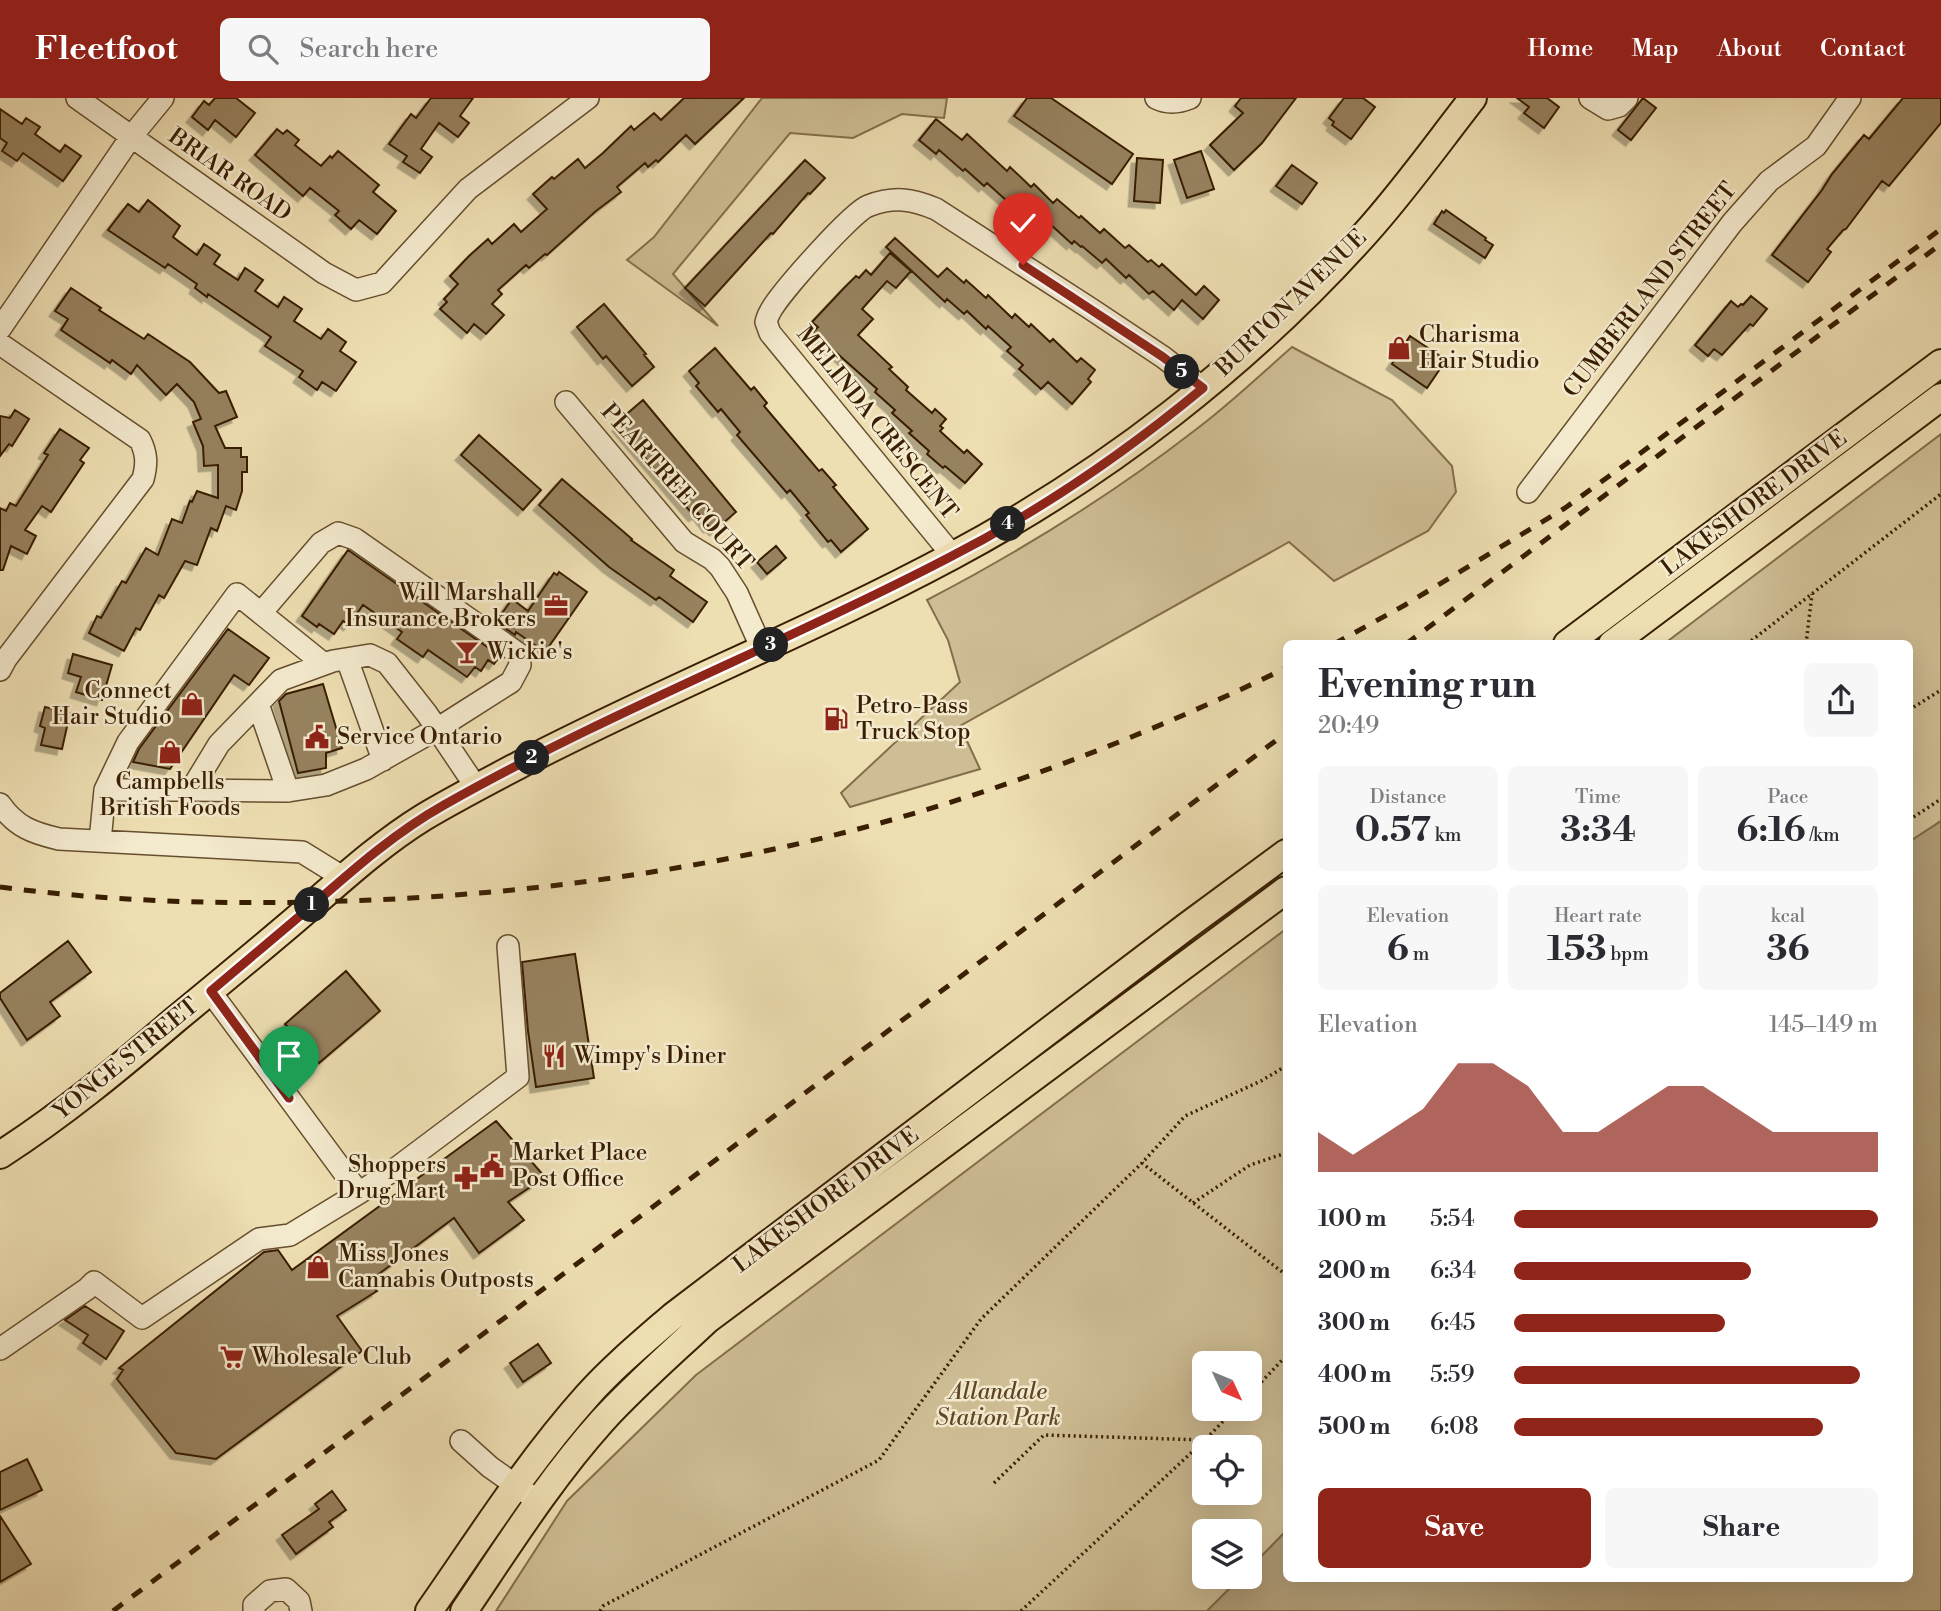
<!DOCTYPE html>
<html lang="en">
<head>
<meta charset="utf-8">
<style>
	body { margin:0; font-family:"Libre Bodoni",serif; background:#f7f7f7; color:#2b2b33; height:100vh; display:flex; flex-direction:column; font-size:26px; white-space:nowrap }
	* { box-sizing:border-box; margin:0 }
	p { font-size:23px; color:#7c7c81 }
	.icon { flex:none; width:38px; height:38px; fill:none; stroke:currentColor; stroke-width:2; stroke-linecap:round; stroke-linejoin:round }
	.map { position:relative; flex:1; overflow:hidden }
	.panel { position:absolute; left:1283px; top:542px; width:630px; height:942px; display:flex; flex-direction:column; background:#fff; border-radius:10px; box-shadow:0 7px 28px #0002 }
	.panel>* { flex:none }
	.needle { width:46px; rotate:134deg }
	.tools { position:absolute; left:1192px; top:1253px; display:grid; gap:14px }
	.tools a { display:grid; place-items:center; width:70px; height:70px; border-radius:10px; background:#fff; box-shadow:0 7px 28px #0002; font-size:35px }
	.pin { position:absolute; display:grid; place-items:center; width:60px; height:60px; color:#fff; margin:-72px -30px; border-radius:50% 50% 50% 0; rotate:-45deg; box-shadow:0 0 7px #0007 }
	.pin .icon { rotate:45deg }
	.km { position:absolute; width:35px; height:35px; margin:-18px; border-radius:50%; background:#222; color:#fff; font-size:19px; line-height:35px; text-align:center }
	.round { display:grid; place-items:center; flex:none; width:74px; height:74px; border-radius:10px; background:#f7f7f7 }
	.head { display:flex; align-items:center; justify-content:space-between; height:119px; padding:0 35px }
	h1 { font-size:38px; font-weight:700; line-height:52px }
	.figures { display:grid; grid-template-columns:repeat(3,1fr); gap:10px; height:119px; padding:7px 35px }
	.figures div { display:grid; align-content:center; border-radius:10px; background:#f7f7f7; text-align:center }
	.figures b { font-size:35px; font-weight:700 }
	.figures small { font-size:19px; font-weight:400 }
	.figures p { font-size:19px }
	.chart { height:196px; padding:14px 35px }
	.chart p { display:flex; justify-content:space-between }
	.chart svg { width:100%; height:126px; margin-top:7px; fill:#8f2418; opacity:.7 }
	.primary-button { display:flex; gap:14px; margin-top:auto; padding:14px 35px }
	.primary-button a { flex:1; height:80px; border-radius:10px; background:#8f2418; color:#fff; font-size:28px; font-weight:700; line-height:80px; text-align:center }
	.primary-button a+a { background:#f7f7f7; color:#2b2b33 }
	ul { padding:0 35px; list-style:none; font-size:23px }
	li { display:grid; grid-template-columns:112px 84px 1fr; align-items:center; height:52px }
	li i { height:18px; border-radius:9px; background:#8f2418 }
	header { display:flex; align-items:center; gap:42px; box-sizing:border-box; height:98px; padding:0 35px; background:#8f2418; color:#fff }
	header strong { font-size:33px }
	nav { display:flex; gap:38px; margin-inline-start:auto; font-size:24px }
	.search { width:490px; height:63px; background:#f7f7f7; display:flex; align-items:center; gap:18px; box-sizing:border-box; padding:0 24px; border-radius:10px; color:#7c7c81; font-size:26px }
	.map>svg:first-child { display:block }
</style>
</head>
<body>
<header>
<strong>Fleetfoot</strong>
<div class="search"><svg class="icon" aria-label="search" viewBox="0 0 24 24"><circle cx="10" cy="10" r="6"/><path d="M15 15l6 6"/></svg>Search here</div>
<nav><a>Home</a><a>Map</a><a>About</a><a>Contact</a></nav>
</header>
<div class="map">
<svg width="1941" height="1513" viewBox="0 0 1941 1513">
	<defs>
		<filter id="shadow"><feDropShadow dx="-5.5" dy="5.5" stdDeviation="0" flood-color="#0004"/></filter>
	</defs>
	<rect width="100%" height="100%" fill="#eedfb3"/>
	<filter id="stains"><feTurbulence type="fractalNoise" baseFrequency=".00286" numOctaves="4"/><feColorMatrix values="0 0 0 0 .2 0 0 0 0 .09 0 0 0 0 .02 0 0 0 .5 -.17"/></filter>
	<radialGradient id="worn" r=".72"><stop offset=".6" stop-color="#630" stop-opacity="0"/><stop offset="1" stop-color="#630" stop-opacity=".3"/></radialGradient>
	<path fill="#cfbe95" stroke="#846e4c" stroke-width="2" fill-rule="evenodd" d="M762,0H947L944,20L902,16L853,40L790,35L673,176L718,228L627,162L654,139Z
		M1292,249L1392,302L1452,368L1456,394L1428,433L1334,483L1289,444L960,628L980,671L850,709L841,695L960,584L948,542L927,502C1021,453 1110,398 1194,333C1229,307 1260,277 1292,249Z
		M1941,336V723L1909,744V546H1664Z
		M1286,831V1433L1250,1470V1433H1204V1479H1241L1207,1513H496L567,1403L696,1277ZM1204,1265H1250V1311H1204ZM1204,1349H1250V1395H1204Z"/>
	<path fill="#b09d77" stroke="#806a48" stroke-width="2" d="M1941,723V1513H1207L1241,1479H1250V1470L1286,1433V1480H1909V744Z"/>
	<path fill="#97825e" stroke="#391e02" stroke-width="2" filter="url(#shadow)" d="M215,0H236L255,15L236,39L215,22L208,32L192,19L204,3L209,7Z
		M431,0H473L460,18L469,25L458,39L439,25L421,51L432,59L420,75L403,64L407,58L389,46L411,16L416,20Z
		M684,0H744L695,46L686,37L658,64L656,62L648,69L645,65L617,89L621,94L596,113L547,157L545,156L529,170L526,167L498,192L502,196L492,206L504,217L486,236L474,226L467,235L440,211L447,204L444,201L458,186L450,178L469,158L488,141L492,146L514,126L521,134L547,111L533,96L552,79L554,81L578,61L585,70L603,55L631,28L634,32L654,15L661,22Z
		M1027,0H1051L1133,56L1112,86L1014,18Z
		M1241,0H1296L1262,45L1234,72L1210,47L1243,15L1235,8Z
		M1344,0H1363L1375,9L1351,41L1332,27L1334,24L1329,20Z
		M1517,0H1547L1559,9L1544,30L1524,15L1529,9Z
		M1643,0L1656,10L1631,42L1618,32Z
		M1903,0H1941V25L1889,88L1882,83L1846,131L1843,132L1827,151L1831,154L1808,184L1772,157L1822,92L1832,76L1864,37L1869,41Z
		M0,11L22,26L26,20L40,29L35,36L60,54L65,47L81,58L63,83L23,55L17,63L2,53L7,45L0,40Z
		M936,21L962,42L967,36L1007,73L1010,69L1031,89L1034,86L1053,105L1057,101L1079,120L1081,118L1100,135L1104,131L1125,150L1129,147L1148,164L1151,162L1159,169L1162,166L1196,197L1204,188L1219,202L1203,221L1182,202L1174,212L1153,193L1149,196L1129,177L1126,180L1106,161L1102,165L1082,148L1081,149L1074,143L1072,146L1050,126L1048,128L1027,109L1024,112L1011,100L1008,104L987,85L984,88L965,71L963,73L939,52L936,56L919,42Z
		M277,31L283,36L287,32L299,42L295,47L321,68L330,58L332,60L338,53L379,87L373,94L396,113L377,136L359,122L351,131L335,117L339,113L310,90L303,98L255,57Z
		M1201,53L1214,91L1187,100L1174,62Z
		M1137,60L1163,62L1160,105L1134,103Z
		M805,62L825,80L810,96L808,95L773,136L771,135L705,208L685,190Z
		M1292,67L1317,85L1302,106L1276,88Z
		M148,102L180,128L173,139L197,157L204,146L220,157L214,166L238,182L245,170L263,182L255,193L278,209L284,199L302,211L294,223L321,241L328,231L346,244L340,253L356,264L336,293L322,284L317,292L299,279L303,273L265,248L271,239L208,196L207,199L195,190L197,186L168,166L165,170L108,132L128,106L139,114Z
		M1446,112L1486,140L1485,142L1493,147L1485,160L1434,126L1442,113L1444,115Z
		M895,140L938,179L947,170L964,185L966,182L986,200L988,197L1012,220L1015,216L1029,229L1031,226L1050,244L1053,241L1077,264L1081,260L1095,272L1088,281L1091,284L1072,306L1048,284L1041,291L1019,271L1023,267L1007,253L1011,249L988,228L986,231L967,213L964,216L947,201L945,204L886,149Z
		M890,155L911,173L896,190L887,183L862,211L873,221L858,237L892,269L889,271L908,289L906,292L932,315L935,311L946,321L940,328L943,330L940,333L964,355L967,352L982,366L965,385L945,368L943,370L927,356L929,353L909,335L912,333L892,315L895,312L875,294L877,291L813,234L818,229L812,224L844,190L856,178L859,180L866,172L871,177Z
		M71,190L101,210L99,212L144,241L148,236L190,264L219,295L226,293L237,319L215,328L225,350H241V359H247V374H242V393L236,412L226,408L217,433L211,430L197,467L185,463L164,500L159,497L140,532L136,530L124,553L89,535L97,518L101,520L122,483L126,485L146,450L158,457L172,421L182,425L190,403L192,404L197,393L218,400V367L204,368L203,348L193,324L201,321L194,304L177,286L166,297L137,267L131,276L112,262L110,265L61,232L68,221L55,213Z
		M1751,198L1767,211L1753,228L1750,226L1722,257L1714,251L1708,258L1695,247L1731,203L1738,209L1741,206L1743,207Z
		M604,206L646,256L644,257L654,269L632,288L606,258L603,261L577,229Z
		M1410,238L1446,262L1427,290L1392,266Z
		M715,250L751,292L754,289L767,305L764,308L819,373L822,371L836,387L833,389L868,431L841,454L831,442L828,444L806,417L809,415L790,392L787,395L737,337L740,334L721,311L718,314L696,288L699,285L689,273Z
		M643,302L736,414L715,432L711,428L709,429L698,415L694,418L618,328L623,324L621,321Z
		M15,312L29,321L12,348L9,346L0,358V318L10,320Z
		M60,331L89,350L80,362L84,365L51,414L42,408L25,432L36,438L27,456L11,448L3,472H0V410L6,413L10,405L16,408L48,357L44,355Z
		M479,337L541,392L523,412L461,357Z
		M562,381L632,441L631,442L674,472L670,478L707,504L693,524L659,499L656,502L609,469L539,407Z
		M776,448L786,460L767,476L757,464Z
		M348,452L500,558L494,566L488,562L481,573L475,569L467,579L428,552L423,559L397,541L402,534L363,507L349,527L343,523L334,536L319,526L317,529L302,518Z
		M559,474L587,494L545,554L516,534L515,537L496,524L512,501L528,513L554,475L557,477Z
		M228,531L269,560L249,587L234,577L170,671L133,664L139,651Z
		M73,556L112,567L102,602L76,594L81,579L68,575Z
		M323,586L342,650L326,655V670L298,675L279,603L286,596Z
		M45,609L70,615L62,651L41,647L45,630L40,628Z
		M68,843L91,874L50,904L60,918L27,942L0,900V895Z
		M575,856L594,980L536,989L528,933L522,864Z
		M346,873L380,913L319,965L285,926Z
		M496,1023L545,1079L508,1104L524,1122L479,1155L454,1120L368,1184L377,1193L337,1218L362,1253L216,1361L176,1355L117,1281L123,1272L119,1270L264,1154L278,1152L292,1172Z
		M85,1208L124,1233L106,1261L83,1245L88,1237L65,1222Z
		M538,1246L551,1265L523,1284L510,1265Z
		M27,1361L42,1392L0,1412V1374Z
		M332,1393L346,1412L329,1424L333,1429L296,1456L282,1437L319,1411L315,1406Z
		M0,1418L31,1466L0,1484Z"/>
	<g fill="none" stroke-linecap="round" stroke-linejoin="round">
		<g stroke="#664e2e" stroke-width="24">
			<path id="minor" d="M77,0L324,175L356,192L382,185L468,91L588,0
				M1156,0C1168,6 1178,5 1190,0
				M1590,0L1608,11L1619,8L1627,0
				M0,231L131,39L163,0
				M0,246L140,342C147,356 147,366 143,381L6,561L0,572
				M566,304L684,444L712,461L720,469L737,495L762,551
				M1528,394L1732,125L1769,83L1816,48L1850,0
				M953,458L770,235L766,224C767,221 768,217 770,214C779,196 852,114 868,108C894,98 912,101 936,111L1091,211L1163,259L1203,290
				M347,561L383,662
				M258,606L288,693
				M105,692L128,644L237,496L324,566
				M191,692L288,693L326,687L366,671L437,631L511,584L520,567L519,556L355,441L338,435L321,445L261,515
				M0,706C16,729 33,735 59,741L302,754L344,780
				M100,743L105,692H191L219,646L281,582L333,563L370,557L387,565L427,616L476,689
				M210,893L359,1095
				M0,1251L87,1191L94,1184L142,1220L259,1141L290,1137L359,1095L398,1069L518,979L508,848
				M461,1343L490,1369L528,1396
				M254,1513V1507L270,1493L286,1491L299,1503L301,1513"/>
		</g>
		<g stroke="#391e02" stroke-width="30">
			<path id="major" d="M1567,546L1941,265
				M1612,546L1941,299
				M0,1057C62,1017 119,970 175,922C215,889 255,856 295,822C337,786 377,748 424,719C456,700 489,683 521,666C663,592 812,533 952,458C1106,376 1248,266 1364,137C1403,94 1437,46 1473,0
				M429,1513C480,1440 528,1364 587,1298C613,1269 643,1244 673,1218L1187,828L1286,755
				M464,1513C508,1448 550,1381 603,1322C635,1287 672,1255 707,1222L1286,792"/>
		</g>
		<path stroke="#391e02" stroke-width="3.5" stroke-dasharray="2 3.5" stroke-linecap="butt" d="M1747,546L1941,396
			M1806,546L1812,496
			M1909,612L1941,592
			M1909,722L1941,701
			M1286,968L1261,983L1185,1018L1142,1065L1286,1177
			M1193,1105L1250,1067L1286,1055
			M1250,1296L1286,1258
			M994,1385L1044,1337L1205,1342
			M600,1513L603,1508L879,1362L981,1221L1142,1065
			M1021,1513L1205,1342L1235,1311"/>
		<use href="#minor" stroke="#f4eace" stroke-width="21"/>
		<use href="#major" stroke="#eedfb3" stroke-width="26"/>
		<path stroke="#391e02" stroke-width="5" stroke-dasharray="12 12" stroke-linecap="butt" d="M1334,546L1405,507L1565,410L1626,366L1941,131
			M1406,546L1941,146
			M0,789C114,804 230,807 345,803C500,798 654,779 806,744C972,705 1133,644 1286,570
			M113,1513L1286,635"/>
	</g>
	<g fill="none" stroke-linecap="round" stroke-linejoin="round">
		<g stroke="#fff" stroke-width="14">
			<path id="route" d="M289,1000L211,893C245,864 280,835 314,806C355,770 396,734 444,707C608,614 784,546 950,459C1040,413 1126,354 1203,290L1163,259L1023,167"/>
		</g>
		<use href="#route" stroke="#8f2418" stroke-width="9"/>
	</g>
	<defs>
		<g id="shop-bare" transform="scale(1.89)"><path d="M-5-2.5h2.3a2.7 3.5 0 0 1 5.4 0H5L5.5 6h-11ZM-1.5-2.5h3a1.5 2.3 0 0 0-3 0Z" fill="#8f2418" stroke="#f4eace" stroke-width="2.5" paint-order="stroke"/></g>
		<g id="office-bare" transform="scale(1.89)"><path d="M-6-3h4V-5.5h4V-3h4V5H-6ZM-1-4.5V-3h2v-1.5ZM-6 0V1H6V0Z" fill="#8f2418" stroke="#f4eace" stroke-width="2.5" paint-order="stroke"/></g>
		<g id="bar-bare" transform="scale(1.89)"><path d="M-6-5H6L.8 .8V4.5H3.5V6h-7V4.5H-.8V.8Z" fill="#8f2418" stroke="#f4eace" stroke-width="2.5" paint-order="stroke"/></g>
		<g id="fuel-bare" transform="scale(1.89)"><path d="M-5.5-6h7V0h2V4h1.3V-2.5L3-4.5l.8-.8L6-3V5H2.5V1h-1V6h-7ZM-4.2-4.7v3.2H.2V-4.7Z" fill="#8f2418" stroke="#f4eace" stroke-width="2.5" paint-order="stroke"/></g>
		<g id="civic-bare" transform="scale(1.89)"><path d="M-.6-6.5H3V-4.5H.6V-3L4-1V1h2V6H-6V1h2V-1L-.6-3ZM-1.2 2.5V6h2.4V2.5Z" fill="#8f2418" stroke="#f4eace" stroke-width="2.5" paint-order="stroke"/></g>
		<g id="restaurant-bare" transform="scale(1.89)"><path d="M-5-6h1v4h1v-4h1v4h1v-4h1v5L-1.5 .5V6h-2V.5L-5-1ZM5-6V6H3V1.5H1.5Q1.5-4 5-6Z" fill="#8f2418" stroke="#f4eace" stroke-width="2.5" paint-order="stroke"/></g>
		<g id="pharmacy-bare" transform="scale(1.89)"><path d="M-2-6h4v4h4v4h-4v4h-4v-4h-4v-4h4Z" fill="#8f2418" stroke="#f4eace" stroke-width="2.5" paint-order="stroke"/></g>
		<g id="supermarket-bare" transform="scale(1.89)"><path d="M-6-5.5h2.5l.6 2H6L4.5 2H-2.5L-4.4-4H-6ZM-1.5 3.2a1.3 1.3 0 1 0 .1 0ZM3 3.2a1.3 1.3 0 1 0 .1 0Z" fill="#8f2418" stroke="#f4eace" stroke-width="2.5" paint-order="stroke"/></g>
	</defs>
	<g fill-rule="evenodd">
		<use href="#shop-bare" x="1399" y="250"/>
		<use href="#office-bare" x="556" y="508"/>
		<use href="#bar-bare" x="467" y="554"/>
		<use href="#shop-bare" x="192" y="606"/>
		<use href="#fuel-bare" x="836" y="621"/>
		<use href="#civic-bare" x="317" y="639"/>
		<use href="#shop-bare" x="170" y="654"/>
		<use href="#restaurant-bare" x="554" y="958"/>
		<use href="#civic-bare" x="492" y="1068"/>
		<use href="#pharmacy-bare" x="466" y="1080"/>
		<use href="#shop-bare" x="318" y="1169"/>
		<use href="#supermarket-bare" x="232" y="1259"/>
	</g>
	<g text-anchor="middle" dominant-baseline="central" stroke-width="5" stroke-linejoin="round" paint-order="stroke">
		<g font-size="23" fill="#391e02" stroke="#f4eace">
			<text transform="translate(230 77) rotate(35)">BRIAR ROAD</text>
			<text transform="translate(1650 192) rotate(-52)">CUMBERLAND STREET</text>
			<text transform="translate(1291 205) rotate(-44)">BURTON AVENUE</text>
			<text transform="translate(877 325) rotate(51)">MELINDA CRESCENT</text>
			<text transform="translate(677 389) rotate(48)">PEARTREE COURT</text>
			<text transform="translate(1754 405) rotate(-37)">LAKESHORE DRIVE</text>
			<text transform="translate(126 961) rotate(-39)">YONGE STREET</text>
			<text transform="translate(826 1102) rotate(-37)">LAKESHORE DRIVE</text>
		</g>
		<g font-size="23" fill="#391e02" stroke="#f4eace" text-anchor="start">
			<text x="1419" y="237">Charisma<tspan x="1419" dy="26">Hair Studio</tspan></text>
			<text x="536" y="495" text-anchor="end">Will Marshall<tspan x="536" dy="26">Insurance Brokers</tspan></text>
			<text x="487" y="554">Wickie's</text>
			<text x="172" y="593" text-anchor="end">Connect<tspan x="172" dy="26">Hair Studio</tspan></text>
			<text x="856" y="608">Petro-Pass<tspan x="856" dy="26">Truck Stop</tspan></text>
			<text x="337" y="639">Service Ontario</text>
			<text x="170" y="684" text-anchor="middle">Campbells<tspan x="170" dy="26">British Foods</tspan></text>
			<text x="574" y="958">Wimpy's Diner</text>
			<text x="512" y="1055">Market Place<tspan x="512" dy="26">Post Office</tspan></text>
			<text x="446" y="1067" text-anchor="end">Shoppers<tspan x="446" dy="26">Drug Mart</tspan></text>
			<text x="338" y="1156">Miss Jones<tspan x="338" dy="26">Cannabis Outposts</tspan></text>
			<text x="252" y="1259">Wholesale Club</text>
		</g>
		<g font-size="23" font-style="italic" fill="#5e4627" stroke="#f4eace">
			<text x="998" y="1294">Allandale<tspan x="998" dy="26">Station Park</tspan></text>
		</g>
	</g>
	<rect width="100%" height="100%" filter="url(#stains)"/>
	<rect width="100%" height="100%" fill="url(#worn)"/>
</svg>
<div class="tools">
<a><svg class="needle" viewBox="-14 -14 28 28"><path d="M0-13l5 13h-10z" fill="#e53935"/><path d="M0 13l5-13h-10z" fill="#7c7c81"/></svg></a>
<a><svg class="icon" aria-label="locate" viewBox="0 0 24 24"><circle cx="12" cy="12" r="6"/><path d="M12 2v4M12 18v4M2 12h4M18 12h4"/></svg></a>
<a><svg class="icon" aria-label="layers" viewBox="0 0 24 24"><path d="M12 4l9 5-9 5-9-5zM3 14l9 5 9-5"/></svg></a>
</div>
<div class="pin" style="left:289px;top:1000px;background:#1e9e55"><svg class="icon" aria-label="arrive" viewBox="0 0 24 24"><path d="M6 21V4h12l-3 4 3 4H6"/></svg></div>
<div class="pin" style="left:1023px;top:167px;background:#d93025"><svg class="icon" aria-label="check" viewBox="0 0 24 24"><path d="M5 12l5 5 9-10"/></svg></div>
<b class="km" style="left:312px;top:807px">1</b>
<b class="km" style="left:532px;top:660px">2</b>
<b class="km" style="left:771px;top:547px">3</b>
<b class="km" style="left:1008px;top:426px">4</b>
<b class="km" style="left:1182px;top:274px">5</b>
<section class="panel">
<div class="head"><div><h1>Evening run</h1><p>20:49</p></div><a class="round"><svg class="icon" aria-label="share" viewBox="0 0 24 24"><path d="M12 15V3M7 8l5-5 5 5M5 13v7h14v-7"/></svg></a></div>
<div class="figures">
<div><p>Distance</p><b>0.57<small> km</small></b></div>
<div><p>Time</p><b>3:34</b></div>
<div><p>Pace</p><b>6:16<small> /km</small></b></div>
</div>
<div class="figures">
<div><p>Elevation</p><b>6<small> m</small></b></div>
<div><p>Heart rate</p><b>153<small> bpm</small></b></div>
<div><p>kcal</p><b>36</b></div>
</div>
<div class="chart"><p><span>Elevation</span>145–149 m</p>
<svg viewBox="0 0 160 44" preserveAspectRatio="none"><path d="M0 44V30L10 38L20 30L30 22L40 6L50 6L60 14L70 30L80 30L90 22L100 14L110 14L120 22L130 30L140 30L150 30L160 30V44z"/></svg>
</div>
<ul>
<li><b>100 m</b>5:54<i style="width:100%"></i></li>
<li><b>200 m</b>6:34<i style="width:65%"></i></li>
<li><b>300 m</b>6:45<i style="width:58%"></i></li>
<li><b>400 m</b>5:59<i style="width:95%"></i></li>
<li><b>500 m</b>6:08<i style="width:85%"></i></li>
</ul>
<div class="primary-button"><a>Save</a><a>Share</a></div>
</section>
</div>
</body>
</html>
